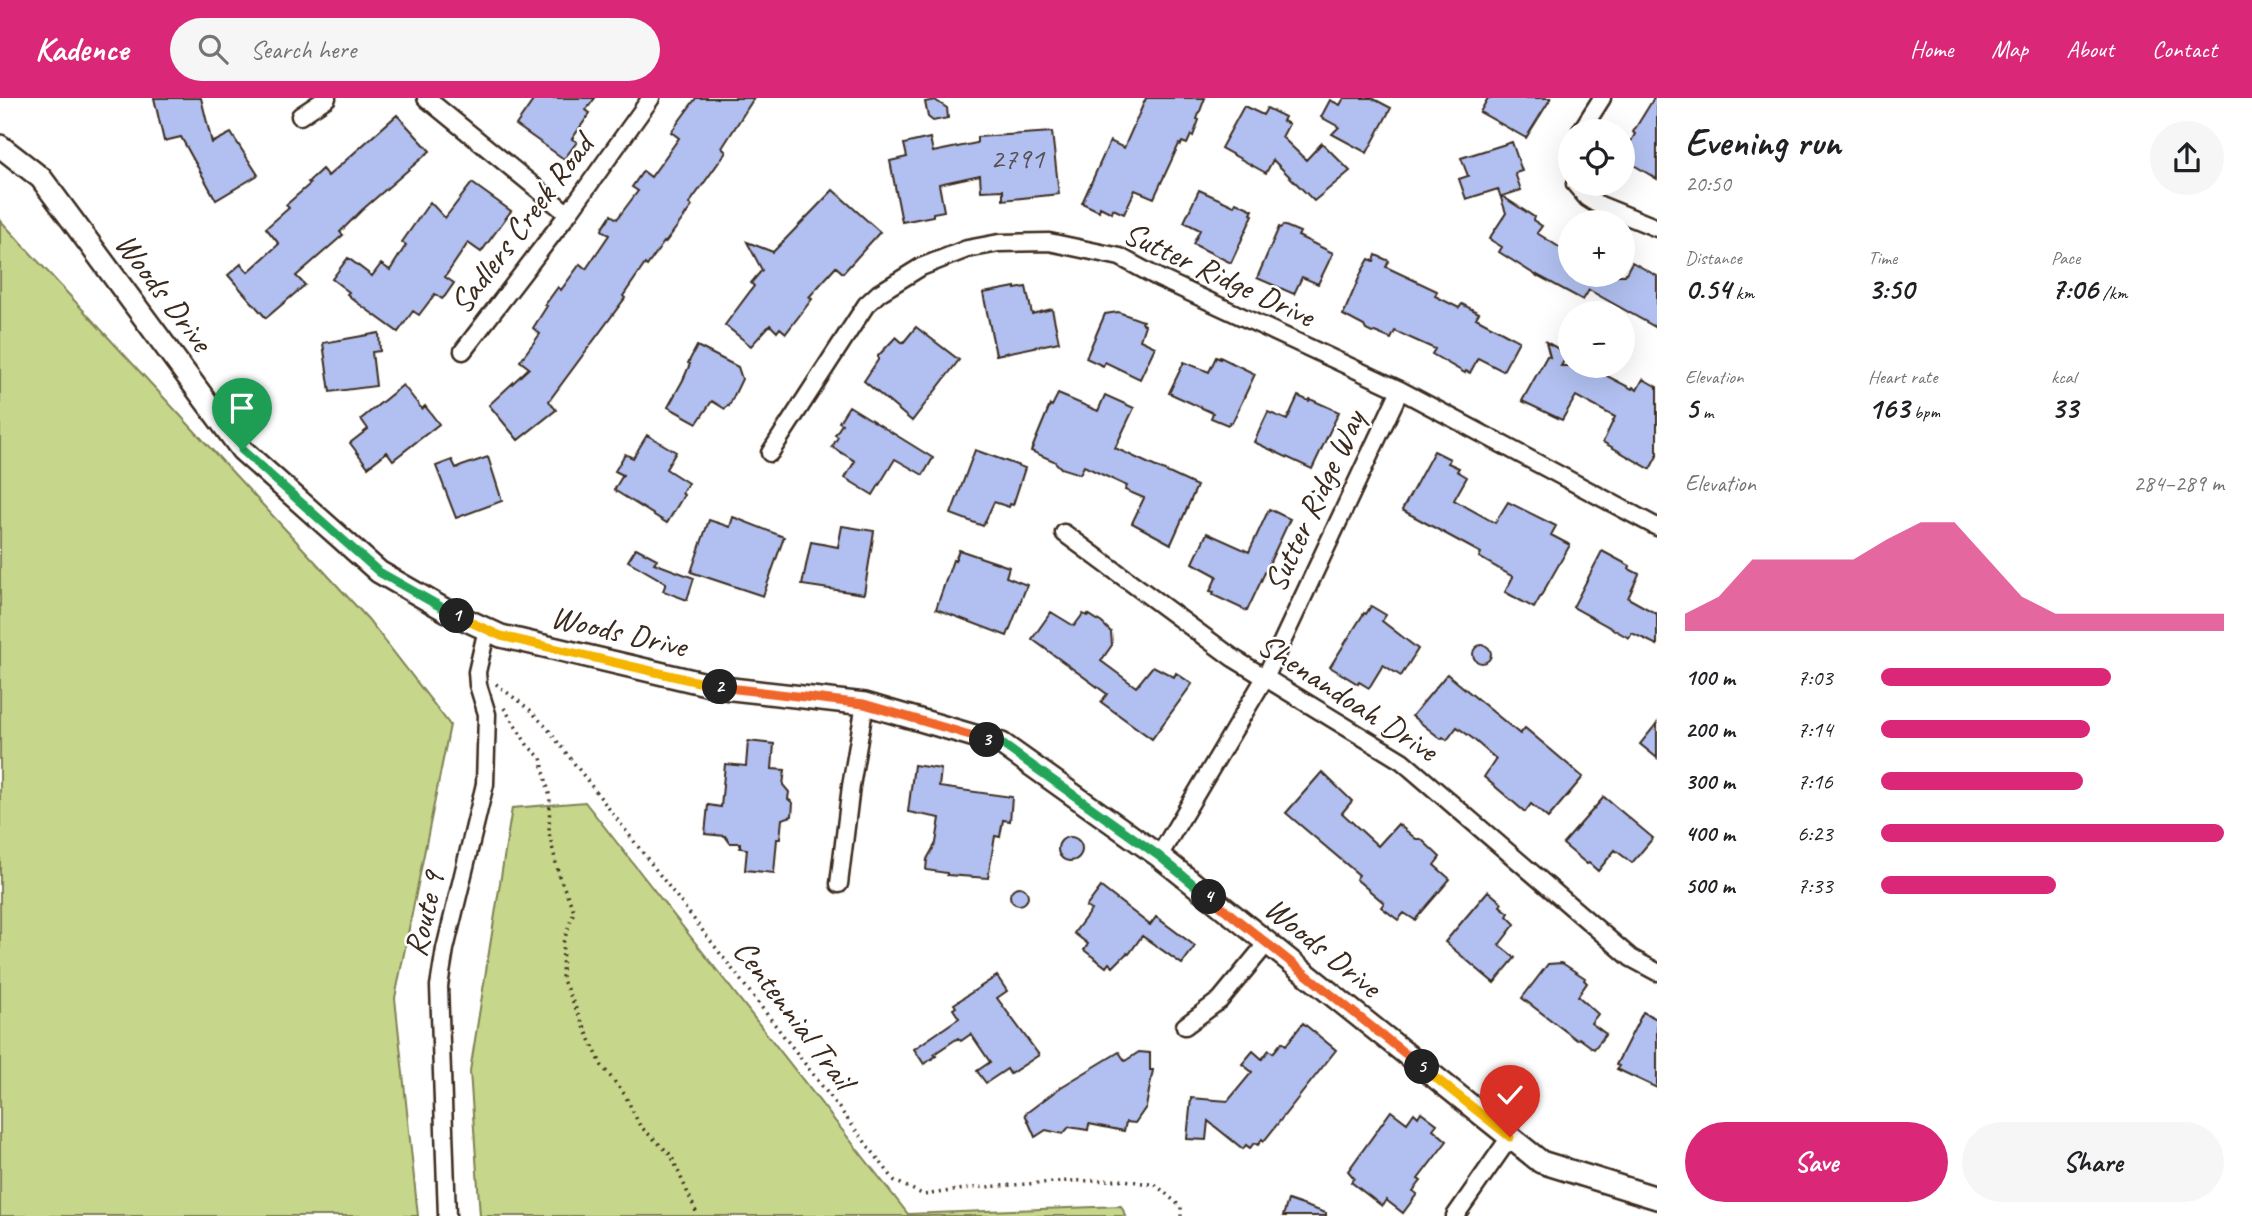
<!DOCTYPE html>
<html lang="en">
<head>
<meta charset="utf-8">
<style>
	body { margin:0; font-family:Caveat,sans-serif; background:#f6f6f6; color:#202124; height:100vh; display:flex; flex-direction:column; font-size:26px; white-space:nowrap }
	* { box-sizing:border-box; margin:0 }
	p { font-size:23px; color:#757577 }
	.icon { flex:none; width:38px; height:38px; fill:none; stroke:currentColor; stroke-width:2; stroke-linecap:round; stroke-linejoin:round }
	.map { position:relative; flex:1; overflow:hidden }
	.details { display:flex; flex-direction:column; background:#fff; width:595px }
	.details>* { flex:none }
	.buttons { position:absolute; left:1558px; top:21px; display:grid; gap:14px }
	.buttons a { display:grid; place-items:center; width:77px; height:77px; border-radius:50%; background:#fff; box-shadow:0 7px 28px #0002; font-size:35px }
	.pin { position:absolute; display:grid; place-items:center; width:60px; height:60px; color:#fff; margin:-72px -30px; border-radius:50% 50% 50% 0; rotate:-45deg; box-shadow:0 0 7px #0007 }
	.pin .icon { rotate:45deg }
	.km { position:absolute; width:35px; height:35px; margin:-18px; border-radius:50%; background:#222; color:#fff; font-size:19px; line-height:35px; text-align:center }
	.round { display:grid; place-items:center; flex:none; width:74px; height:74px; border-radius:37px; background:#f6f6f6 }
	.overview { display:flex; align-items:center; justify-content:space-between; height:119px; padding:0 28px }
	h1 { font-size:38px; font-weight:700; line-height:52px }
	.metrics { display:grid; grid-template-columns:repeat(3,1fr); gap:10px; height:119px; padding:7px 28px }
	.metrics div { display:grid; align-content:center }
	.metrics b { font-size:30px; font-weight:700 }
	.metrics small { font-size:19px; font-weight:400 }
	.metrics p { font-size:19px }
	.chart { height:196px; padding:14px 28px }
	.chart p { display:flex; justify-content:space-between }
	.chart svg { width:100%; height:126px; margin-top:7px; fill:#db2777; opacity:.7 }
	.button { display:flex; gap:14px; margin-top:auto; padding:14px 28px }
	.button a { flex:1; height:80px; border-radius:42px; background:#db2777; color:#fff; font-size:28px; font-weight:700; line-height:80px; text-align:center }
	.button a+a { background:#f6f6f6; color:#202124 }
	ul { padding:0 28px; list-style:none; font-size:23px }
	li { display:grid; grid-template-columns:112px 84px 1fr; align-items:center; height:52px }
	li i { height:18px; border-radius:9px; background:#db2777 }
	header { display:flex; align-items:center; gap:42px; box-sizing:border-box; height:98px; padding:0 35px; background:#db2777; color:#fff }
	header strong { font-size:33px }
	nav { display:flex; gap:38px; margin-inline-start:auto; font-size:24px }
	.search { width:490px; height:63px; background:#f6f6f6; display:flex; align-items:center; gap:18px; box-sizing:border-box; padding:0 24px; border-radius:38px; color:#757577; font-size:26px }
	main { display:flex; flex:1; min-height:0 }
	.map>svg:first-child { display:block }
</style>
</head>
<body>
<header>
<strong>Kadence</strong>
<div class="search"><svg class="icon" aria-label="search" viewBox="0 0 24 24"><circle cx="10" cy="10" r="6"/><path d="M15 15l6 6"/></svg>Search here</div>
<nav><a>Home</a><a>Map</a><a>About</a><a>Contact</a></nav>
</header>
<main>
<div class="map">
<svg width="1657" height="1118" viewBox="0 0 1657 1118">
	<rect width="100%" height="100%" fill="#fff"/>
	<filter id="ink" filterUnits="userSpaceOnUse"><feTurbulence type="fractalNoise" baseFrequency=".0143" numOctaves="2"/><feDisplacementMap in="SourceGraphic" scale="14" xChannelSelector="R" yChannelSelector="G"/><feConvolveMatrix kernelMatrix="1 2 1 2 8 2 1 2 1" color-interpolation-filters="sRGB"/></filter>
	<g filter="url(#ink)">
		<path fill="#c6d68b" stroke="#808054" stroke-width="2" d="M0,122L368,521L450,627L395,900L418,1118H0Z
			M585,704L908,1116L1121,1108L1126,1118H480L470,973L512,710Z"/>
		<path fill="#b1c0f0" stroke="#3b2a1e" stroke-width="2" d="M154,0H201L212,45L231,35L258,77L216,102L181,39L164,43Z
			M535,0H595L586,12L590,15L572,41L577,44L564,61L516,27Z
			M696,0H754L722,50L726,54L689,106L692,108L665,145L664,144L647,168L645,166L623,198L625,200L549,303L556,312L518,342L489,307L529,270L520,263L540,236L533,230L547,208L545,207L558,189L561,192L580,166L586,171L609,137L602,132L603,129L611,117L617,121L638,93L632,89L643,73L651,79L679,40L671,34Z
			M1146,0H1205L1197,21L1199,22L1193,38L1191,37L1187,46L1182,44L1181,47L1179,46L1154,100L1135,92L1124,116L1113,111L1112,115L1100,109L1099,113L1082,105L1110,43L1124,50Z
			M1344,0H1372L1391,10L1367,55L1332,36L1339,29L1321,19L1330,2L1340,7Z
			M1488,0H1551L1526,40L1480,14Z
			M1654,0H1657V81L1622,60L1635,36L1633,34Z
			M935,2L947,10L948,20L933,23L928,19L925,4Z
			M1244,8L1263,17L1267,10L1285,19L1283,23L1289,26L1282,39L1306,62L1322,45L1350,73L1314,103L1273,62L1266,75L1221,50Z
			M397,17L430,53L362,112L340,134L343,137L296,178L305,187L266,220L228,177L241,166L248,174L279,146L266,130L289,110L286,107L310,86L308,84L322,71L328,78Z
			M1052,34L1059,96L1003,102V92L981,93L980,77L939,86L944,113L933,115V118L902,124L890,63L907,59L904,46L930,40L933,54L977,45V39Z
			M1512,44L1522,73L1515,75L1521,92L1502,98L1534,119L1533,122L1542,128L1537,135L1570,156V177H1625L1632,164L1657,178V230L1589,192L1583,202L1537,177V178L1499,154L1502,149L1489,141L1506,115L1498,91L1466,101L1459,81L1468,78L1461,60Z
			M472,85L511,113L481,154L468,145L445,179L454,185L445,198L442,201L435,196L419,217L413,213L398,234L355,203L347,196L349,194L332,181L348,160L372,178L381,166L390,172L406,147L402,144L430,104L445,120Z
			M833,92L880,134L843,175L836,169L809,199L812,201L786,235L780,230L777,234L770,227L751,248L725,227L754,188L751,185L762,172L747,144L773,154Z
			M1199,92L1234,108L1236,104L1253,112L1251,116L1253,117L1231,165L1193,146L1200,132L1184,124Z
			M1283,127L1300,134L1298,138L1333,155L1318,186L1302,179L1294,196L1257,180L1279,129L1281,130Z
			M1376,157L1389,163L1386,169L1437,193L1435,198L1459,210L1462,206L1479,215L1476,220L1519,243L1503,273L1478,260L1470,275L1466,273L1465,275L1432,256L1435,251L1395,233L1391,241L1375,234L1372,235L1366,232L1364,228L1343,217L1362,173L1369,161L1374,163Z
			M1015,189V191L1026,189L1032,216L1052,211L1059,244L996,257L983,195Z
			M1118,214L1143,223L1142,225L1145,227L1140,242L1155,249L1140,281L1105,264L1103,268L1086,260L1105,216Z
			M916,229L959,262L912,323L864,283L878,262V258L896,239L903,245Z
			M379,235L380,253L372,254L376,288L330,294L323,245Z
			M1546,244L1568,256L1561,268H1588L1632,291L1633,289L1637,292L1643,281L1657,289V358L1650,371L1603,344L1615,319L1576,298L1562,322L1522,303L1547,258L1550,259Z
			M697,248L738,269L742,281L729,308L728,307L725,311L712,303L697,325L668,309L683,282L690,266L688,265Z
			M1216,259L1220,261V259L1255,276L1232,325L1230,324L1228,327L1211,320L1213,315L1169,295L1184,264L1209,274Z
			M403,287L422,311L425,308L439,326L393,362L387,354L368,369L350,345L368,331L361,321Z
			M1058,296L1098,313L1105,297L1134,310L1115,350L1197,388L1171,446L1132,425L1144,400L1125,392L1127,388L1084,368L1080,376L1061,370L1054,363L1031,353L1050,307L1052,308Z
			M1298,298L1309,303L1310,301L1339,314L1312,371L1254,344L1268,314L1287,322Z
			M849,308L933,360L923,377L895,361L873,397L845,380L855,363L832,349L838,339L835,337L842,326L839,324Z
			M647,337L676,354L666,371L688,385L682,395L684,397L667,425L614,392L623,377L615,373L625,356L633,360Z
			M975,352L1025,370L1013,407L1010,406L1009,409L994,404L983,428L951,416Z
			M1434,353L1450,361L1448,365L1459,370L1457,373L1467,379L1454,402L1495,425L1508,404L1556,428L1551,437L1570,447L1534,510L1505,494L1513,479L1479,459L1481,455L1402,412Z
			M488,359L502,403L456,420L436,368L452,362L456,370Z
			M1269,411L1290,421L1247,513L1213,497L1214,494L1210,493L1217,478L1193,465L1207,435L1249,454Z
			M733,419L784,439L763,498L691,474L709,422L730,429Z
			M842,428L874,433L864,496L802,487L811,444L838,449Z
			M636,450L657,461L654,465L694,480L687,502L663,493L666,485L628,463Z
			M959,452L1009,469L1006,479L1027,487L1007,538L936,511L953,462L955,463Z
			M1602,453L1630,468L1629,471L1639,476L1628,500L1657,516V547L1632,535L1629,540L1573,509Z
			M1371,508L1386,517L1382,523L1418,551L1401,578L1383,567L1369,590L1359,584L1358,586L1330,569L1364,515L1366,516Z
			M1051,514L1074,528L1083,516L1087,518L1088,516L1102,525L1111,534L1112,547L1101,563L1136,589L1153,568L1174,579L1176,575L1192,586L1152,641L1101,604L1107,596L1032,541Z
			M1473 556a9 9 0 1 1 18 0a9 9 0 1 1-18 0Z
			M1447,576L1520,636L1525,630L1583,679L1548,720L1531,706L1525,714L1484,679L1496,661L1472,640L1457,629L1447,642L1443,639L1441,641L1412,618Z
			M1657,625V660L1640,646Z
			M748,643L774,646L772,671L785,672L783,687L789,694L788,701L793,705L792,718L782,721L780,741H777L774,775L745,772L747,751L740,750V745H730L725,738L705,736L708,707L721,709L725,666L746,668Z
			M914,667L941,671L939,689L1012,699L1010,723L1003,722L1000,739L995,738L988,780L947,777V775L926,772L927,761L936,745L940,720L908,714Z
			M1322,674L1352,703L1342,715L1378,748L1398,726L1416,741H1421L1440,759L1434,767L1450,781L1415,822L1404,815L1398,822L1381,809L1384,805L1356,781L1359,777L1286,715Z
			M1604,699L1653,740L1632,765L1615,752L1598,773L1589,765L1587,766L1563,746Z
			M1058 751a12 12 0 1 1 24 0a12 12 0 1 1-24 0Z
			M1101,789L1150,827L1156,819L1195,848L1182,866L1142,838L1129,856L1127,855L1113,869L1109,865L1106,869L1084,852L1088,846L1074,835L1091,812L1086,809Z
			M1010 798a9 9 0 1 1 18 0a9 9 0 1 1-18 0Z
			M1488,793L1502,805L1500,808L1509,815L1507,818L1515,826L1499,847L1515,860L1494,885L1445,844Z
			M1562,865L1585,880L1584,882L1587,885L1578,898L1598,916L1591,925L1606,936L1594,951L1579,940L1577,942L1522,900L1548,866Z
			M997,878L1007,893L997,900L1039,957L1010,976L1007,971L986,985L977,973L990,964L971,936L961,943L958,940L934,956L936,958L924,966L914,951L959,920L953,911L956,909L954,906Z
			M1643,914L1657,921V990L1617,971L1619,968L1616,967Z
			M1303,925L1336,952L1264,1043L1262,1041L1258,1047L1254,1045L1250,1050L1246,1047L1243,1051L1208,1023L1206,1042L1187,1041L1191,1000L1228,1003L1252,974L1242,966L1253,953L1262,961L1269,952L1273,955L1282,944L1286,947Z
			M1119,954L1125,963L1139,954L1150,955V972H1153L1146,1009L1135,1025L1126,1024L1124,1033L1089,1026L1088,1032L1069,1029L1063,1036L1046,1032L1035,1039L1025,1016L1061,989Z
			M1391,1013L1407,1025L1414,1015L1418,1019L1421,1014L1437,1026L1433,1031L1447,1043L1418,1081L1421,1083L1413,1093L1417,1096L1403,1115L1386,1102L1382,1108L1351,1084L1354,1080L1348,1073Z
			M1288,1102L1326,1115V1118H1283Z"/>
		<g fill="none" stroke-linecap="round" stroke-linejoin="round">
			<g stroke="#3b2a1e" stroke-width="21">
				<path id="minor" d="M426,0L568,116
					M300,18L327,0
					M1581,33L1602,0
					M1575,86L1587,100L1595,105L1657,130
					M463,253L568,116L651,0
					M770,355L866,207L879,195L921,169L967,151L999,145L1049,144L1120,159L1159,180L1400,292L1657,429
					M1064,435L1233,560L1402,663L1631,860L1657,874
					M1159,758L1266,578L1400,292
					M839,786L851,688L865,606
					M1185,928L1220,902L1267,845
					M447,1118L439,888L445,851L485,686L487,616L478,587L477,574L487,531
					M1455,1118L1510,1039"/>
			</g>
			<g stroke="#3b2a1e" stroke-width="26">
				<path id="tertiary" d="M0,48L41,80L242,352L379,474L447,513L501,538L723,590L865,606L1002,646L1159,758L1541,1064L1657,1100"/>
			</g>
			<path stroke="#3b2a1e" stroke-width="3.5" stroke-dasharray="2 5" stroke-linecap="butt" d="M496,586L530,612L547,630L895,1083L924,1097L971,1090L1069,1083L1124,1082L1156,1087L1181,1109V1118
				M504,610L528,648L541,660L550,700L549,735L559,778L574,813L563,845L562,880L602,968L625,997L640,1028L671,1057L698,1118"/>
			<use href="#minor" stroke="#fff" stroke-width="16"/>
			<use href="#tertiary" stroke="#fff" stroke-width="21"/>
		</g>
	</g>
	<g fill="none" stroke-linecap="round" stroke-linejoin="round" filter="url(#ink)">
		<g stroke="#fff" stroke-width="14">
			<path id="split-1" d="M242,352L379,474L457,518"/>
		</g>
		<g stroke="#fff" stroke-width="14">
			<path id="split-2" d="M457,518L501,538L720,589"/>
		</g>
		<g stroke="#fff" stroke-width="14">
			<path id="split-3" d="M720,589L864,606L987,642"/>
		</g>
		<g stroke="#fff" stroke-width="14">
			<path id="split-4" d="M987,642L1002,646L1159,758L1209,799"/>
		</g>
		<g stroke="#fff" stroke-width="14">
			<path id="split-5" d="M1209,799L1422,969"/>
		</g>
		<g stroke="#fff" stroke-width="14">
			<path id="split-6" d="M1422,969L1510,1039"/>
		</g>
		<use href="#split-1" stroke="#22a559" stroke-width="9"/>
		<use href="#split-2" stroke="#f5b400" stroke-width="9"/>
		<use href="#split-3" stroke="#f0652b" stroke-width="9"/>
		<use href="#split-4" stroke="#22a559" stroke-width="9"/>
		<use href="#split-5" stroke="#f0652b" stroke-width="9"/>
		<use href="#split-6" stroke="#f5b400" stroke-width="9"/>
	</g>
	<g text-anchor="middle" dominant-baseline="central" stroke-width="5" stroke-linejoin="round" paint-order="stroke">
		<g font-size="30" fill="#585052">
			<text x="1017" y="60">2791</text>
		</g>
		<g font-size="33" fill="#3b2a1e" stroke="#fff">
			<text transform="translate(521 126) rotate(-53)">Sadlers Creek Road</text>
			<text transform="translate(1219 176) rotate(25)">Sutter Ridge Drive</text>
			<text transform="translate(164 194) rotate(53)">Woods Drive</text>
			<text transform="translate(1314 403) rotate(-65)">Sutter Ridge Way</text>
			<text transform="translate(619 533) rotate(13)">Woods Drive</text>
			<text transform="translate(1348 599) rotate(33)">Shenandoah Drive</text>
			<text transform="translate(424 816) rotate(-77)">Route 9</text>
			<text transform="translate(1323 849) rotate(39)">Woods Drive</text>
			<text transform="translate(794 916) rotate(53)">Centennial Trail</text>
		</g>
	</g>
</svg>
<div class="buttons">
<a><svg class="icon" aria-label="locate" viewBox="0 0 24 24"><circle cx="12" cy="12" r="6"/><path d="M12 2v4M12 18v4M2 12h4M18 12h4"/></svg></a>
<a>+</a>
<a>−</a>
</div>
<div class="pin" style="left:242px;top:352px;background:#1e9e55"><svg class="icon" aria-label="arrive" viewBox="0 0 24 24"><path d="M6 21V4h12l-3 4 3 4H6"/></svg></div>
<div class="pin" style="left:1510px;top:1039px;background:#d93025"><svg class="icon" aria-label="check" viewBox="0 0 24 24"><path d="M5 12l5 5 9-10"/></svg></div>
<b class="km" style="left:457px;top:518px">1</b>
<b class="km" style="left:720px;top:589px">2</b>
<b class="km" style="left:987px;top:642px">3</b>
<b class="km" style="left:1209px;top:799px">4</b>
<b class="km" style="left:1422px;top:969px">5</b>
</div>
<section class="details">
<div class="overview"><div><h1>Evening run</h1><p>20:50</p></div><a class="round"><svg class="icon" aria-label="share" viewBox="0 0 24 24"><path d="M12 15V3M7 8l5-5 5 5M5 13v7h14v-7"/></svg></a></div>
<div class="metrics">
<div><p>Distance</p><b>0.54<small> km</small></b></div>
<div><p>Time</p><b>3:50</b></div>
<div><p>Pace</p><b>7:06<small> /km</small></b></div>
</div>
<div class="metrics">
<div><p>Elevation</p><b>5<small> m</small></b></div>
<div><p>Heart rate</p><b>163<small> bpm</small></b></div>
<div><p>kcal</p><b>33</b></div>
</div>
<div class="chart"><p><span>Elevation</span>284–289 m</p>
<svg viewBox="0 0 160 44" preserveAspectRatio="none"><path d="M0 44V38L10 32L20 19L30 19L40 19L50 19L60 12L70 6L80 6L90 19L100 32L110 38L120 38L130 38L140 38L150 38L160 38V44z"/></svg>
</div>
<ul>
<li><b>100 m</b>7:03<i style="width:67%"></i></li>
<li><b>200 m</b>7:14<i style="width:61%"></i></li>
<li><b>300 m</b>7:16<i style="width:59%"></i></li>
<li><b>400 m</b>6:23<i style="width:100%"></i></li>
<li><b>500 m</b>7:33<i style="width:51%"></i></li>
</ul>
<div class="button"><a>Save</a><a>Share</a></div>
</section>
</main>
</body>
</html>
